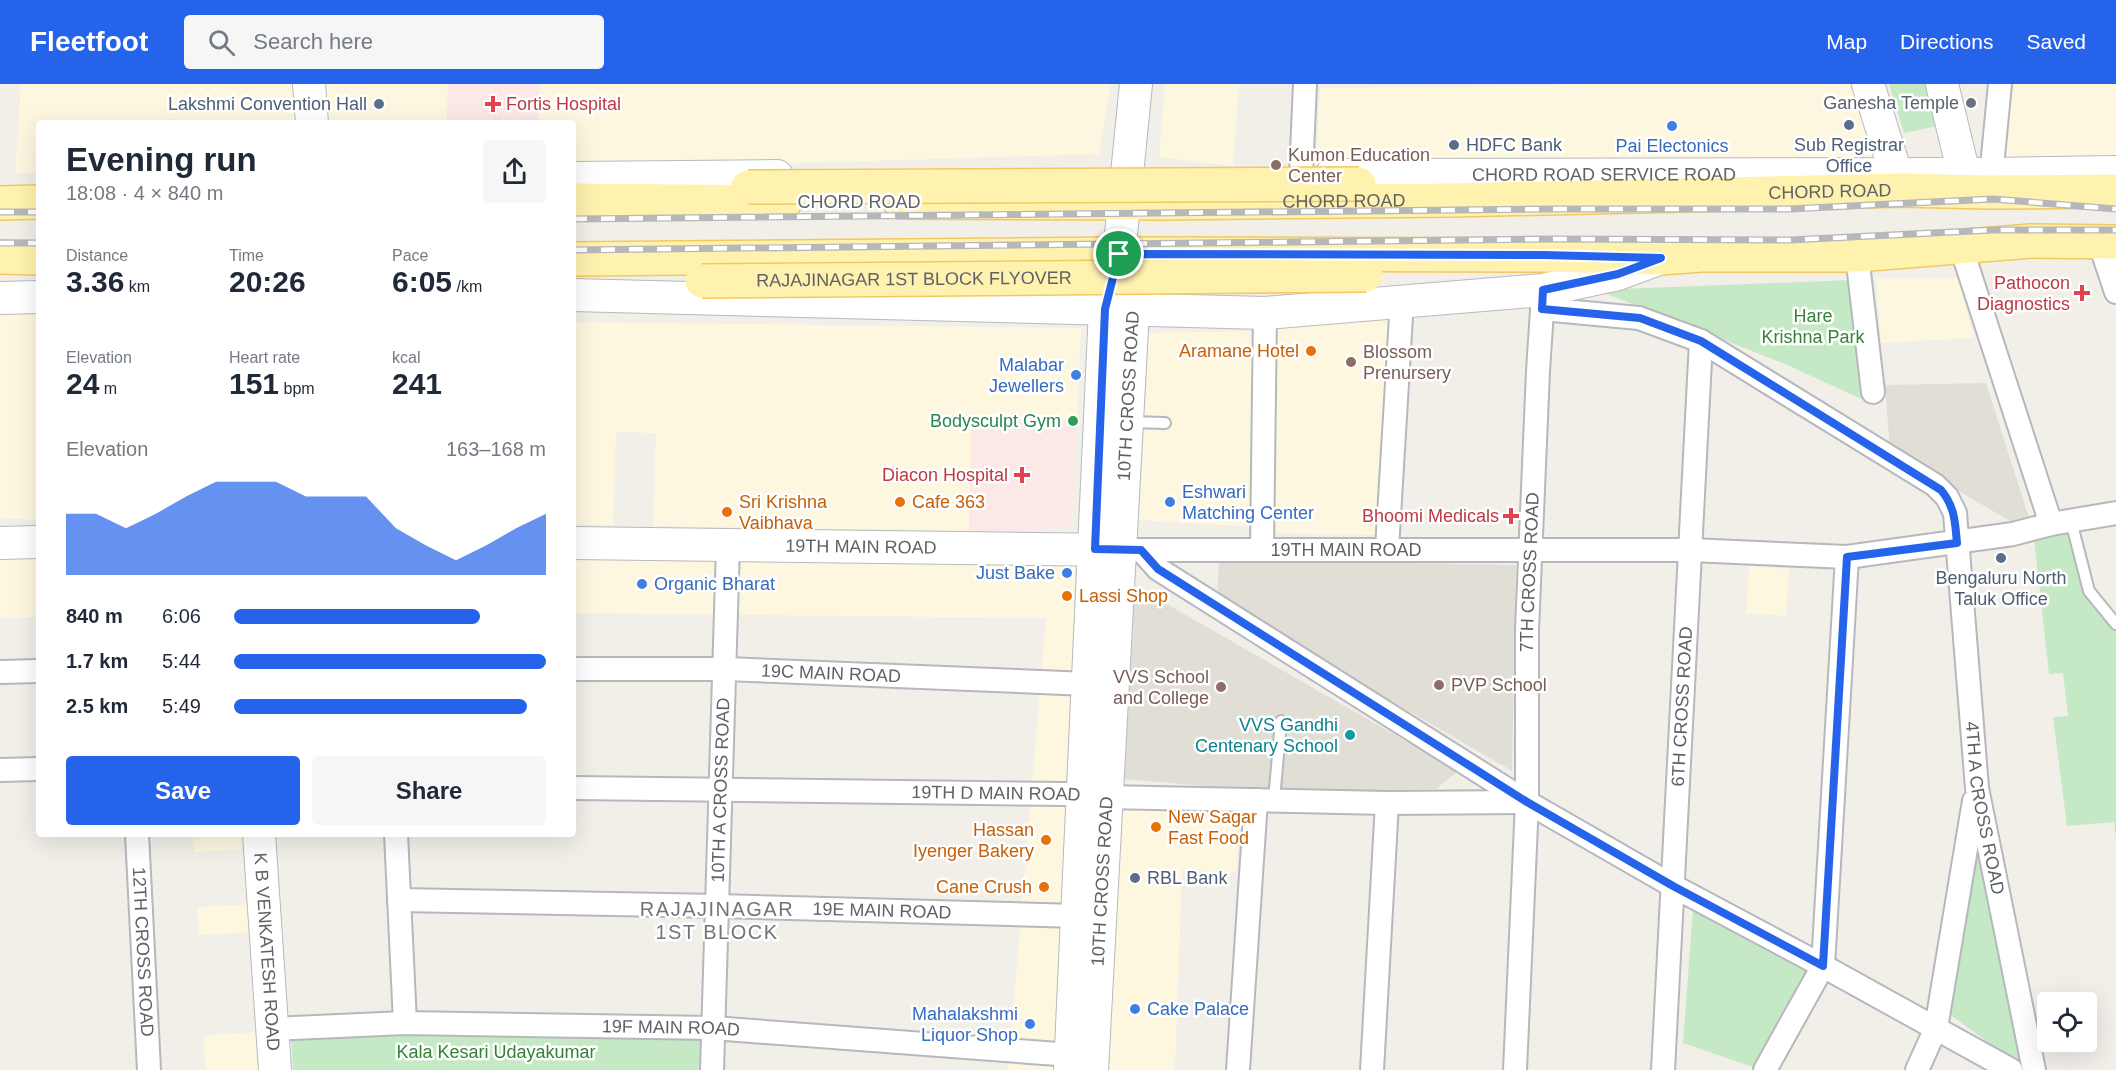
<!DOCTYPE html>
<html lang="en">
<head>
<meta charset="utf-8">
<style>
	body { margin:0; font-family:Helvetica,sans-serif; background:#f6f6f7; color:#1f2937; height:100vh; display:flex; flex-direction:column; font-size:22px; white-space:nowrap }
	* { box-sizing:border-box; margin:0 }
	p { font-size:20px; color:#747a83 }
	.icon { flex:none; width:33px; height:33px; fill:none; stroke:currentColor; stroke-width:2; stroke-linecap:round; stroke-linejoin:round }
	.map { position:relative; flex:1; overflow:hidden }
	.sheet { position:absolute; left:36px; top:36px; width:540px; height:717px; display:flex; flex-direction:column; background:#fff; border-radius:6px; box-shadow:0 6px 24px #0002 }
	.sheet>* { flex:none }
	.tools { position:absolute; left:2037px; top:908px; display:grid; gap:12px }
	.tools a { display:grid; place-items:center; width:60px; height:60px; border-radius:6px; background:#fff; box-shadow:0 6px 24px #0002; font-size:30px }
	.pin { position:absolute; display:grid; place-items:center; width:51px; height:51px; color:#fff; margin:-26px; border:3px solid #fff; border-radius:50%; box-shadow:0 2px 6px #0007 }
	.round { display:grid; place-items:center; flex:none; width:63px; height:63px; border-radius:6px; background:#f6f6f7 }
	.summary { display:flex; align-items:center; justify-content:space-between; height:102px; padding:0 30px }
	h1 { font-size:33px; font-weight:600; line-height:45px }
	.stats { display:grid; grid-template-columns:repeat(3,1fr); gap:9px; height:102px; padding:6px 30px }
	.stats div { display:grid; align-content:center }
	.stats b { font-size:30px; font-weight:600 }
	.stats small { font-size:16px; font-weight:400 }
	.stats p { font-size:16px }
	.chart { height:168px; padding:12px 30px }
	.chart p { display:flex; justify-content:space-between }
	.chart svg { width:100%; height:108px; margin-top:6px; fill:#2563eb; opacity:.7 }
	.cta { display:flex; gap:12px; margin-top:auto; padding:12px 30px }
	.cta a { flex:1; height:69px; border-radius:6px; background:#2563eb; color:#fff; font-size:24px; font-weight:600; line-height:69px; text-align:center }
	.cta a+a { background:#f6f6f7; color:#1f2937 }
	ul { padding:0 30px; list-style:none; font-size:20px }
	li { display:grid; grid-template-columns:96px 72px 1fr; align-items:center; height:45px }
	li i { height:15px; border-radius:8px; background:#2563eb }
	header { display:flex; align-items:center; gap:36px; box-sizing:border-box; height:84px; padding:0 30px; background:#2563eb; color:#fff }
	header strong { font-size:28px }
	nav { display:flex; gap:33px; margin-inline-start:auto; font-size:21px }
	.search { width:420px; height:54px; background:#f6f6f7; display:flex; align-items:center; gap:15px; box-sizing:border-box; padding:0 21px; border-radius:6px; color:#747a83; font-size:22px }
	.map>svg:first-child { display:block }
</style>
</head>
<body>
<header>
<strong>Fleetfoot</strong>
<div class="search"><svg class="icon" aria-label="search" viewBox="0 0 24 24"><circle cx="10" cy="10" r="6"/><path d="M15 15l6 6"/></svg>Search here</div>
<nav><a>Map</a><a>Directions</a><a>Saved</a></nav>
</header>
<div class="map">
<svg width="2116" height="986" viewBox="0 0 2116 986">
	<rect width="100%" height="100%" fill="#f1efe8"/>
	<path fill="#fef7e0" d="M21,0H299L302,39H39V89H15Z
		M318,0H448L447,39H319Z
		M540,0H1111L1099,70L573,86V39H538Z
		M1165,0H1239L1233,82L1159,73Z
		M1605,0H1856L1885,83L1316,85L1320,4Z
		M2010,0H2116V83L1998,87Z
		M1876,194H1958L1974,254L1881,259Z
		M0,225H39V436L0,434Z
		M1269,227L1390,230L1385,451L1264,449Z
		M573,238L1081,244L1077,337L972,336L969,447L653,442L656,349L616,348L613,441L573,440Z
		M1258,247L1255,443L1139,436L1149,249Z
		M573,469L1076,478L1056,986H1008L1046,534L573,529Z
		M0,472H39V533L0,534Z
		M1749,482L1789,485L1786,532L1746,529Z
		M1119,719L1238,726L1237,788L1182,787L1175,986H1109Z
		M193,750H250L252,765L194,768Z
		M254,820L256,848L199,851L197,823Z
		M261,948L265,986H205L204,951Z"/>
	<path fill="#e1ded6" d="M1986,299L2030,437H2010L1890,367L1885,301Z
		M1219,476L1516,481L1512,687L1217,516Z
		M1146,508L1458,687L1436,705L1275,708L1124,695L1134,519Z"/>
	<path fill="#fce8e6" d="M448,0H540L538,39H447Z
		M972,336L1077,337L1071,444L969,447Z"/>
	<path fill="#c5e8c5" d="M1889,0H1926L1938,42L1904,49Z
		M1853,196L1866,317L1785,280L1597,206Z
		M2068,447L2084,506L2116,545V755L2114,738L2067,742L2053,633L2068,632L2063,589L2049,590L2034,455Z
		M1980,739L2025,986L1951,931Z
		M1693,825L1808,883L1759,985L1683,959Z
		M489,950L701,951L699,986H293L291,952Z"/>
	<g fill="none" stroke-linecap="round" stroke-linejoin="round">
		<g stroke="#b5b8bc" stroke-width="14">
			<path id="lane" d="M1130,338L1165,339
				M2071,437L2089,507L2116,540
				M1274,716L1281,637"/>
		</g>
		<g stroke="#b5b8bc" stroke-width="26">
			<g id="street">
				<path d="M1301,91L1305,0"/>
				<path d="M1990,103L2000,0"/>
				<path d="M2099,157L2116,208"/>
				<path d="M1961,163L2051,440"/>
				<path d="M1857,171L1873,308"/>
				<path id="s1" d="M1542,225L1639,234L1701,257L1935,401L1947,413L1955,429L1977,704L2034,986"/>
				<path d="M1387,465L1402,216"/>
				<path id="s2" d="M1133,466H1691L1847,473L2013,450L2051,440L2116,429"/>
				<path d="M1141,466L1158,485L1527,718L1673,802L1823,882L2011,986"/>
				<path d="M1262,466L1265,229"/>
				<path id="s3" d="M573,585H725L1088,600"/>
				<path d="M0,588L39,587"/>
				<path d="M0,686L39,685"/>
				<path id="s4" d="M573,704L1067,710L1106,713L1387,719L1527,718"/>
				<path id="s5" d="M137,750L149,986"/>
				<path d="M396,750L405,939"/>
				<path id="s6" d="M399,816L717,822L1077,832"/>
				<path id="s7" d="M271,945L405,939L713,944L1071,971"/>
				<path id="s8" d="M712,986L728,462"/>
				<path d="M1238,986L1256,716"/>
				<path d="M1372,986L1387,719"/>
				<path id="s9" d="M1515,986L1527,718V546L1538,287L1543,211"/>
				<path id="s10" d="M1663,986L1701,257"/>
				<path d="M1765,986L1823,882L1847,473"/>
				<path d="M1917,986L1936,944L1974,717"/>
			</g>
		</g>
		<g stroke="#b6babf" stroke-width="34">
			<g id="secondary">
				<path d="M309,0L312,39"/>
				<path d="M1868,0L1901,106"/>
				<path d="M1942,0L1964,90L1967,108"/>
				<path id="s11" d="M1331,91L1992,90L2116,88"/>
				<path d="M573,94L777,92"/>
				<path d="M573,211L1265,229L1543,206L1618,190L1661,174"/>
				<path d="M0,214L39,213"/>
				<path d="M0,459L39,458"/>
				<path id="s12" d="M573,459L1115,466"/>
				<path id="s13" d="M259,750L275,986"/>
				<path d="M1070,986L1105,225L1119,170L1136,0"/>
				<path id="s14" d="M1092,986L1133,226L1128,206"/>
			</g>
		</g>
		<g stroke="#f2c960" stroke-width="36">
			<g id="primary">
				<path d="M573,116L785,118"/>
				<path id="s15" d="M900,118L1160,119L1452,116L1901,106L1989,108L2116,107"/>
				<path d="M0,119L39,118"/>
				<path d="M0,173L39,174"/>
				<path d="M573,175L1119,170L1543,171L1661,174L1701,171H1857L2031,157L2116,158"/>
			</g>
		</g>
		<use href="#lane" stroke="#fff" stroke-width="10"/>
		<use href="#street" stroke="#fff" stroke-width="22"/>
		<use href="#secondary" stroke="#fff" stroke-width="32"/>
		<use href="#primary" stroke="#fff2af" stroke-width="33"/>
		<g stroke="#b6b7b8" stroke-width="7">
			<path id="rail" d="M0,128H39
				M573,135L1553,125H1789L1993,115L2116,125
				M0,159H39
				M573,166L1553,155L1790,156L1993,146H2116"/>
		</g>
		<use href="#rail" stroke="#fff" stroke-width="4.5" stroke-dasharray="14" stroke-linecap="butt"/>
		<g stroke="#f2c960" stroke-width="36" stroke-linecap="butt">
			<g id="primary-bridge">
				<path d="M748,103L1359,100"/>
				<path id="s16" d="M702,197L1366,191"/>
			</g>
		</g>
		<use href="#primary-bridge" stroke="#fff2af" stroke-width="33"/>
	</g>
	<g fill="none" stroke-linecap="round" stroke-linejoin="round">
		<g stroke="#fff" stroke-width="12">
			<path id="route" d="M1119,170L1543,171L1661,174L1618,190L1543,206L1542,225L1640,234L1701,257L1941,406C1955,423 1955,438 1957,459L1847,473L1823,882L1673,802L1527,718L1158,485L1141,466L1095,465L1105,225Z"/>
		</g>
		<use href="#route" stroke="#2563eb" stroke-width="8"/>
	</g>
	<circle fill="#6b7280" stroke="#fff" stroke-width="2" cx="1971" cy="19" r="6"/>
	<g fill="#5c6f8a" stroke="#fff" stroke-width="2">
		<circle cx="379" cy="20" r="6"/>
		<circle cx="1849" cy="41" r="6"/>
		<circle cx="1454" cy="61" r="6"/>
		<circle cx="2001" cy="474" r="6"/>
		<circle cx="1135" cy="794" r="6"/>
	</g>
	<g fill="#e0444e" stroke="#fff" stroke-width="2">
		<path d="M490 11h6v6h6v6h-6v6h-6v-6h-6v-6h6z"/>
		<path d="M2079 200h6v6h6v6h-6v6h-6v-6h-6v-6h6z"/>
		<path d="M1019 382h6v6h6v6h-6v6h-6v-6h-6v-6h6z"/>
		<path d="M1508 423h6v6h6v6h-6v6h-6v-6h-6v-6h6z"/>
	</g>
	<g fill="#3f7fe0" stroke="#fff" stroke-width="2">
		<circle cx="1672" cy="42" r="6"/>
		<circle cx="1076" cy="291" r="6"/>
		<circle cx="1170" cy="418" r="6"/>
		<circle cx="1067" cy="489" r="6"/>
		<circle cx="642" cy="500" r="6"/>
		<circle cx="1135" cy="925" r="6"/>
		<circle cx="1030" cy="940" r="6"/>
	</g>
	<g fill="#8d6e63" stroke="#fff" stroke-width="2">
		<circle cx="1276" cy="81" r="6"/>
		<circle cx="1351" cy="278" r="6"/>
		<circle cx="1439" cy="601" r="6"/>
		<circle cx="1221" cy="603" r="6"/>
	</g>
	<g fill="#e8710a" stroke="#fff" stroke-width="2">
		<circle cx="1311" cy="267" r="6"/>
		<circle cx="900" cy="418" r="6"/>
		<circle cx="727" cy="428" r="6"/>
		<circle cx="1067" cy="512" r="6"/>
		<circle cx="1156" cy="743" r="6"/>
		<circle cx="1046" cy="756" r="6"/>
		<circle cx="1044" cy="803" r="6"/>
	</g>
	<circle fill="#2e9e5b" stroke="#fff" stroke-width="2" cx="1073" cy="337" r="6"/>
	<circle fill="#0f9aa8" stroke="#fff" stroke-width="2" cx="1350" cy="651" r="6"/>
	<g text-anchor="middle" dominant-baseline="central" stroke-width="5" stroke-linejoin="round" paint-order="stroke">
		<g font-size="18" fill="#5b616d" stroke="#fff" text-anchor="end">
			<text x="1959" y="19">Ganesha Temple</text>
		</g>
		<g font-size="18" fill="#4e5e75" stroke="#fff" text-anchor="start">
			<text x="367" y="20" text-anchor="end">Lakshmi Convention Hall</text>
			<text x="1466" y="61">HDFC Bank</text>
			<text x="1849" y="61" text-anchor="middle">Sub Registrar<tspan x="1849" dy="21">Office</tspan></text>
			<text x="2001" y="494" text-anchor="middle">Bengaluru North<tspan x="2001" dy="21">Taluk Office</tspan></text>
			<text x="1147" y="794">RBL Bank</text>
		</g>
		<g font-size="18" fill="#be3a42" stroke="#fff" text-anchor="end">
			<text x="506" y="20" text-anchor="start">Fortis Hospital</text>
			<text x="2070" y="199">Pathocon<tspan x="2070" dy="21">Diagnostics</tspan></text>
			<text x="1008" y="391">Diacon Hospital</text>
			<text x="1499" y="432">Bhoomi Medicals</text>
		</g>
		<g font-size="18" fill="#366cbe" stroke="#fff" text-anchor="end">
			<text x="1672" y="62" text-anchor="middle">Pai Electonics</text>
			<text x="1064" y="281">Malabar<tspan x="1064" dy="21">Jewellers</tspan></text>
			<text x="1182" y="408" text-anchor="start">Eshwari<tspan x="1182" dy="21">Matching Center</tspan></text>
			<text x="1055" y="489">Just Bake</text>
			<text x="654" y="500" text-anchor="start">Organic Bharat</text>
			<text x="1147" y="925" text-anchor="start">Cake Palace</text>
			<text x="1018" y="930">Mahalakshmi<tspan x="1018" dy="21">Liquor Shop</tspan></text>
		</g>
		<g font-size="18" fill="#785e54" stroke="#fff" text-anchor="start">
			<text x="1288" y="71">Kumon Education<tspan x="1288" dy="21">Center</tspan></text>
			<text x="1363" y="268">Blossom<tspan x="1363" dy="21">Prenursery</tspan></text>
			<text x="1209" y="593" text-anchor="end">VVS School<tspan x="1209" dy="21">and College</tspan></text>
			<text x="1451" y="601">PVP School</text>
		</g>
		<g font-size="18" fill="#5f6368" stroke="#fff">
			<text stroke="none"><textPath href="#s11" startOffset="273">CHORD ROAD SERVICE ROAD</textPath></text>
			<text stroke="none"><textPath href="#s15" startOffset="930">CHORD ROAD</textPath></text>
			<text stroke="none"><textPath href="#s15" startOffset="444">CHORD ROAD</textPath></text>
			<text x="859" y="118">CHORD ROAD</text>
			<text stroke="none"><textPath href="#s16" startOffset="212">RAJAJINAGAR 1ST BLOCK FLYOVER</textPath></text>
			<text stroke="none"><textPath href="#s14" startOffset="675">10TH CROSS ROAD</textPath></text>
			<text stroke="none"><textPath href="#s12" startOffset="288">19TH MAIN ROAD</textPath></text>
			<text stroke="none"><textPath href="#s2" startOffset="213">19TH MAIN ROAD</textPath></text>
			<text stroke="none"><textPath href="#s9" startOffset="498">7TH CROSS ROAD</textPath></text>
			<text stroke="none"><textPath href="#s3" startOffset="258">19C MAIN ROAD</textPath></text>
			<text stroke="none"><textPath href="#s10" startOffset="364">6TH CROSS ROAD</textPath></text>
			<text stroke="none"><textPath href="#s8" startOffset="280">10TH A CROSS ROAD</textPath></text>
			<text stroke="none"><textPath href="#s4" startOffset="423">19TH D MAIN ROAD</textPath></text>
			<text stroke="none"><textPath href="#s1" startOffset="770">4TH A CROSS ROAD</textPath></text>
			<text stroke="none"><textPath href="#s14" startOffset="189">10TH CROSS ROAD</textPath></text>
			<text stroke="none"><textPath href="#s6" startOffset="483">19E MAIN ROAD</textPath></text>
			<text stroke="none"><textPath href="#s5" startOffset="118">12TH CROSS ROAD</textPath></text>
			<text stroke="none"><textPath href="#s13" startOffset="118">K B VENKATESH ROAD</textPath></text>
			<text stroke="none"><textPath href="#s7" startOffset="400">19F MAIN ROAD</textPath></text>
		</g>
		<g font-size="18" fill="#348238" stroke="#fff">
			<text x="1813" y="232">Hare<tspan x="1813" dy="21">Krishna Park</tspan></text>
			<text x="496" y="968">Kala Kesari Udayakumar</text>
		</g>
		<g font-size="18" fill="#c56008" stroke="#fff" text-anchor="start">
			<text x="1299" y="267" text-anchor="end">Aramane Hotel</text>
			<text x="739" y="418">Sri Krishna<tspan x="739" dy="21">Vaibhava</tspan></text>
			<text x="912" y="418">Cafe 363</text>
			<text x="1079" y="512">Lassi Shop</text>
			<text x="1168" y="733">New Sagar<tspan x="1168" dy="21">Fast Food</tspan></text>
			<text x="1034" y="746" text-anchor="end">Hassan<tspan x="1034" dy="21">Iyenger Bakery</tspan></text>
			<text x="1032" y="803" text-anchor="end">Cane Crush</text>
		</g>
		<g font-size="18" fill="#27864d" stroke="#fff" text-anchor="end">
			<text x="1061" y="337">Bodysculpt Gym</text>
		</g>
		<g font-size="18" fill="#0d838f" stroke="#fff" text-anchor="end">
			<text x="1338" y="641">VVS Gandhi<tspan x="1338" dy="21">Centenary School</tspan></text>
		</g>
		<g font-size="20" letter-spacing="1.5" fill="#70757a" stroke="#fff">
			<text x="717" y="825">RAJAJINAGAR<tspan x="717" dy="23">1ST BLOCK</tspan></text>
		</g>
	</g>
</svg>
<div class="tools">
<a><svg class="icon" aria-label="locate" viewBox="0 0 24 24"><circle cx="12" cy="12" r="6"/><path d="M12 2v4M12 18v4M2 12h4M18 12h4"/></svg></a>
</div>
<div class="pin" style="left:1119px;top:170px;background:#1e9e55"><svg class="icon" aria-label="arrive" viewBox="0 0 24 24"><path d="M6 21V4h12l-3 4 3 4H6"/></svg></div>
<section class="sheet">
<div class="summary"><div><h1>Evening run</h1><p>18:08 · 4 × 840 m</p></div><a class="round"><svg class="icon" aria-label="share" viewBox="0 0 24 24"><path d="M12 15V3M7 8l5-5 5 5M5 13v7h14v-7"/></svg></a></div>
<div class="stats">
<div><p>Distance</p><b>3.36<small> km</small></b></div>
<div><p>Time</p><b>20:26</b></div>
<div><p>Pace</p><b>6:05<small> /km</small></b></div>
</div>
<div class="stats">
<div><p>Elevation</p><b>24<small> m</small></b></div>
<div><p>Heart rate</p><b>151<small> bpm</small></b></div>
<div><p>kcal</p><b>241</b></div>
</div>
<div class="chart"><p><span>Elevation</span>163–168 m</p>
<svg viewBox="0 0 160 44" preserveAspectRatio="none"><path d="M0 44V19L10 19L20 25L30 19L40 12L50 6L60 6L70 6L80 12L90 12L100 12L110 25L120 32L130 38L140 32L150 25L160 19V44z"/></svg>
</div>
<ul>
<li><b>840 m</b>6:06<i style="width:79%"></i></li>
<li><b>1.7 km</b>5:44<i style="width:100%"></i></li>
<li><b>2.5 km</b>5:49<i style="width:94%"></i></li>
</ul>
<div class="cta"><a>Save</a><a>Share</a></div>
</section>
</div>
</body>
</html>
